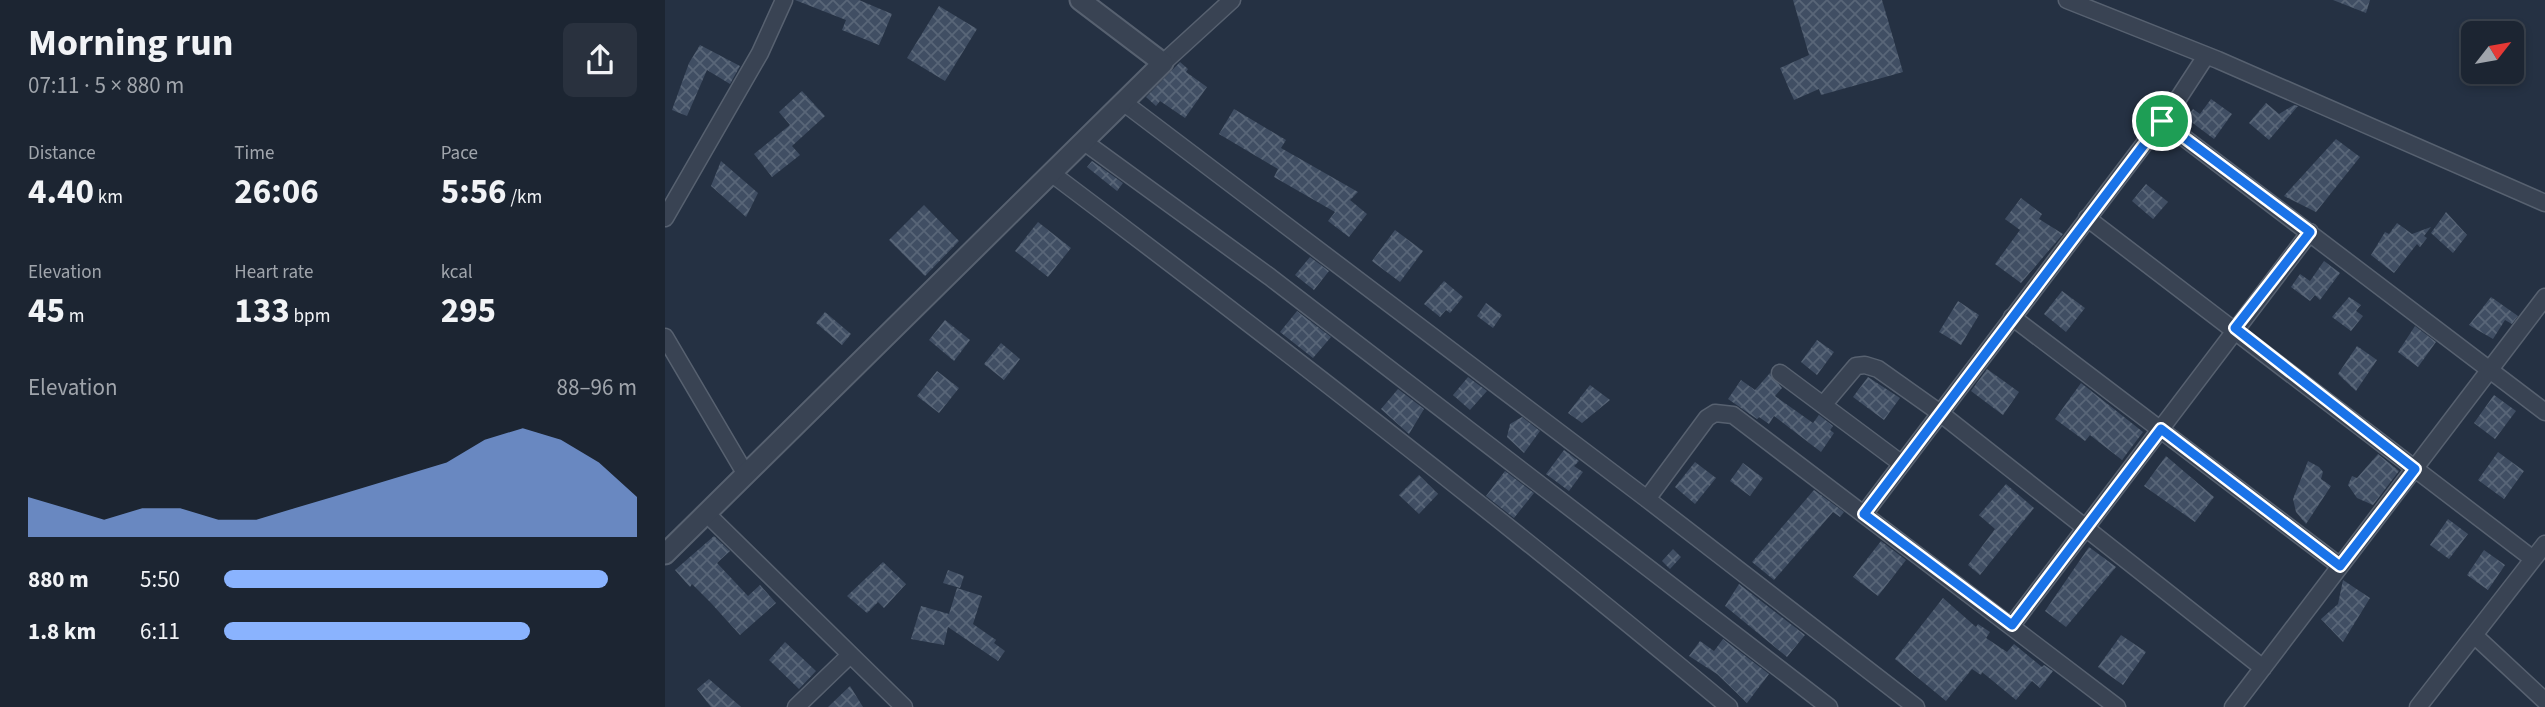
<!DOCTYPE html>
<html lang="en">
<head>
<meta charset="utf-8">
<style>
	body { margin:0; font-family:"Source Sans 3",sans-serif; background:#29313e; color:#f1f3f6; height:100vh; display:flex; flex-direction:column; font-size:26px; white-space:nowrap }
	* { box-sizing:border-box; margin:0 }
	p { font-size:23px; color:#a0a5ac }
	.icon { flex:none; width:38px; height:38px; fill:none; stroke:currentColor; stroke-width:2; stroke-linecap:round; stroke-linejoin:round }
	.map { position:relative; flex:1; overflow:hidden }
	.panel { display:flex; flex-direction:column; background:#1c2532; width:665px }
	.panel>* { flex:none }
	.needle { width:46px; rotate:59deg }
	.fabs { position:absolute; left:1796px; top:21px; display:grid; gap:14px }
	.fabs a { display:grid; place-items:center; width:63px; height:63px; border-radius:10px; background:#1c2532; box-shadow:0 4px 10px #0003,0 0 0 2px #3a424d; font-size:35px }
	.pin { position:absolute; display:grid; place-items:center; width:60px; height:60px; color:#fff; margin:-30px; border:4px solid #fff; border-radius:50%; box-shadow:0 2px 7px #0007 }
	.round { display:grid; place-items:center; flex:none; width:74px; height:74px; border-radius:10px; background:#29313e }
	.headline { display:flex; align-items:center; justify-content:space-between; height:119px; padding:0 28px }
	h1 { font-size:38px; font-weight:700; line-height:52px }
	.stats { display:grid; grid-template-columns:repeat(3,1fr); gap:10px; height:119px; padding:7px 28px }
	.stats div { display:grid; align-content:center }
	.stats b { font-size:35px; font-weight:700 }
	.stats small { font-size:19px; font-weight:400 }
	.stats p { font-size:19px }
	.chart { height:196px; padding:14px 28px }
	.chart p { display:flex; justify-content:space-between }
	.chart svg { width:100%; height:126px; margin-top:7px; fill:#8ab3fe; opacity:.7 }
	ul { padding:0 28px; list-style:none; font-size:23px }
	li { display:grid; grid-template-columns:112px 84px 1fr; align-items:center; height:52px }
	li i { height:18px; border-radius:9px; background:#8ab3fe }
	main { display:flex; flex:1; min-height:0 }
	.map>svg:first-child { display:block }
</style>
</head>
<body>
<main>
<section class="panel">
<div class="headline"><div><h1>Morning run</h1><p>07:11 · 5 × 880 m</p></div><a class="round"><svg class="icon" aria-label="share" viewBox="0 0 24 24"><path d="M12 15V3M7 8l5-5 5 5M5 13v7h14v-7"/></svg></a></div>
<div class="stats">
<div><p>Distance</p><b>4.40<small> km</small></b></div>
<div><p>Time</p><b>26:06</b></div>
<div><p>Pace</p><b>5:56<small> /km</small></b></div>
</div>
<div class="stats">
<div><p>Elevation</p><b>45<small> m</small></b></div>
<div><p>Heart rate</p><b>133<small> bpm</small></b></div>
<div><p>kcal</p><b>295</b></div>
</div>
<div class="chart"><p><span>Elevation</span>88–96 m</p>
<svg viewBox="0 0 160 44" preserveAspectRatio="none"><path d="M0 44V30L10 34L20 38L30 34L40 34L50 38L60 38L70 34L80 30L90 26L100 22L110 18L120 10L130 6L140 10L150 18L160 30V44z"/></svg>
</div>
<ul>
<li><b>880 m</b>5:50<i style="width:93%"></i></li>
<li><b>1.8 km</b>6:11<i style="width:74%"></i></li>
</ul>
</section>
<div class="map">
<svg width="1880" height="707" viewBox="0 0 1880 707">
	<defs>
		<pattern id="building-cross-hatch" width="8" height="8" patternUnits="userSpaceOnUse" patternTransform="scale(1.75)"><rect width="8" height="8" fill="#404e63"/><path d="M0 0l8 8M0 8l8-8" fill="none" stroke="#596678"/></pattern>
	</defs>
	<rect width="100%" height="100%" fill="#253143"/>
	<path fill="url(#building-cross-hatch)" d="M130,0H194L227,14L214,45L177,30L181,20Z
		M1128,0H1217L1238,72L1156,95L1154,89L1129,100L1115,68L1144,55Z
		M1668,0H1705L1701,13Z
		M274,6L312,29L280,81L242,58Z
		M35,45L75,66L65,84L42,70L22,116L7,110L24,63Z
		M515,62L523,69L521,72L542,87L520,118L495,101L491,106L481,97Z
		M137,91L160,116L127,146L135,155L107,177L89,154L125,125L114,112Z
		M1546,99L1567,114L1549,139L1521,118L1528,109L1535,114Z
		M1601,103L1614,114L1629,105L1633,106L1604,140L1584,123Z
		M569,109L621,140L616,148L693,192L685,200L702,214L684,237L663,221L670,212L609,177L613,169L554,134Z
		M1671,139L1695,157L1651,212L1619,196Z
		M56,161L93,193L81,217L46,186Z
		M427,161L458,183L452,191L422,167Z
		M1481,184L1503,202L1488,219L1467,201Z
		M1356,198L1377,214L1374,219L1398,234L1356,283L1330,264L1355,230L1340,219Z
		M259,205L294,241L260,276L224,240Z
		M1781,212L1802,235L1788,253L1766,233Z
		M373,222L406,248L383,277L350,251Z
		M1732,223L1747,234L1766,227L1759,236L1762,238L1755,247L1752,244L1729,273L1706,255L1720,232L1724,234Z
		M730,230L758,251L735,282L707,261Z
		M645,257L664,271L649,290L630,275Z
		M1659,261L1675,273L1655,300L1650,295L1645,301L1626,287L1635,274L1645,281Z
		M779,281L798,297L785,313L781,310L775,317L759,304Z
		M1397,291L1420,308L1401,332L1379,314Z
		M1684,297L1696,305L1691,311L1698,316L1686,331L1667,317Z
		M1826,297L1853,316L1847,324L1840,320L1828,339L1804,325Z
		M1293,301L1314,315L1296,345L1274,332Z
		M821,303L837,315L828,328L812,316Z
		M632,311L666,337L648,358L615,332Z
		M160,312L186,334L177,345L151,323Z
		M280,320L305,340L289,361L264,340Z
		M1750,326L1771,342L1753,367L1733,352Z
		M1152,340L1169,352L1152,375L1136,362Z
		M336,343L355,359L339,380L319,364Z
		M1692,346L1712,360L1691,391L1673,374Z
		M1322,369L1354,392L1338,415L1306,391Z
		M272,371L294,388L274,413L252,396Z
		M1105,373L1117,388L1110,396L1148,423L1154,415L1168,426L1165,430L1169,433L1156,452L1109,416L1104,424L1094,417L1092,419L1063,399L1076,380L1090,390Z
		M803,377L822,391L805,410L788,395Z
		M1203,377L1235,398L1219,420L1188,397Z
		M1416,383L1478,432L1457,460L1425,435L1420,441L1390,419Z
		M925,385L945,400L917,423L903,413Z
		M733,389L759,409L744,434L716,409Z
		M1829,395L1851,411L1830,439L1809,423Z
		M857,417L875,431L859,453L842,437L845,424Z
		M899,450L914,461L909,466L918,472L904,491L881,474Z
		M1833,452L1859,471L1839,499L1813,480Z
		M1713,454L1734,471L1708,505L1692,498L1683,485L1687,476L1692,478Z
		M1501,456L1549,497L1530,522L1479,486Z
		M1643,461L1654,467L1658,472L1656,479L1666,486L1641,524L1631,512L1628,499Z
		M1030,462L1051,478L1030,504L1010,487Z
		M1078,463L1098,478L1085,496L1065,481Z
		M840,471L869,493L849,518L821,496Z
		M754,475L773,494L754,514L734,495Z
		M1341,484L1369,508L1315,575L1303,565L1330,529L1314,515Z
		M1149,490L1179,512L1175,517L1168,512L1109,580L1087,562Z
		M1783,519L1803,534L1784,559L1765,545Z
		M49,536L65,551L52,563L83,596L95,585L111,603L75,635L46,603L27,584L25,587L10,570Z
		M1216,541L1241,560L1213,596L1188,577Z
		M1424,547L1451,567L1401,627L1380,611Z
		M1008,549L1016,557L1005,569L997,561Z
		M1819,550L1840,565L1823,590L1802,575Z
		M218,562L241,584L219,608L213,602L202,613L182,596Z
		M283,570L299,576L295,588L278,583Z
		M1678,580L1705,598L1678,642L1656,619L1673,604Z
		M1074,584L1140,635L1122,657L1060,606Z
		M292,588L317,596L308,624L331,640L329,643L340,651L333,661L283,627L279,645L246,639L256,606L284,614Z
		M1278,598L1311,627L1313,624L1325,632L1321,638L1342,652L1349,644L1377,667L1379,665L1388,671L1375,688L1367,681L1351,700L1317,672L1316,675L1307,669L1281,701L1230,659Z
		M1456,635L1481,652L1458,685L1433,667Z
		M1058,639L1104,674L1082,703L1052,674L1024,656L1035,641L1049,651Z
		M120,642L151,671L134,689L104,660Z
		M44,679L76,707H46L32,689Z
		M185,686L198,707H163Z"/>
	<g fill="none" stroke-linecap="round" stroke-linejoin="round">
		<g stroke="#576170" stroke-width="19">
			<path id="minor" d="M1402,0L1553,60L1880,203
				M498,63L567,0
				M458,102L982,499L1251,707
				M1497,121L1880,412
				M418,141L605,277L1164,707
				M386,173C616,346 843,523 1064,707
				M0,218L95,53L119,0
				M1422,218L1868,559
				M1347,317L1675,566
				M0,337L80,473
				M1115,373L1237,464
				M1158,405L1191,366L1200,365L1213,369L1275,413L1598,668
				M982,499L1042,418L1050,413L1068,415L1452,707
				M41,513L239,707
				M1199,514L1511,102L1541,56
				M1347,625L1645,232
				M1809,635L1880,701
				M131,707L185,655
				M1568,707L1880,297
				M1753,707L1880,544"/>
		</g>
		<g stroke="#576170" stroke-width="23">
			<path id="tertiary" d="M0,554L498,63L415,0"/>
		</g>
		<use href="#minor" stroke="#394353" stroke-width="16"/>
		<use href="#tertiary" stroke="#394353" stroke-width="19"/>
	</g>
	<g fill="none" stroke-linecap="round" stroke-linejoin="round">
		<g stroke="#fff" stroke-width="14">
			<path id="route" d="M1497,121L1645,232L1570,328L1750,469L1675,566L1496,429L1347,625L1199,514Z"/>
		</g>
		<use href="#route" stroke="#1a73e8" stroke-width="9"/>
	</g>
</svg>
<div class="fabs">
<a><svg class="needle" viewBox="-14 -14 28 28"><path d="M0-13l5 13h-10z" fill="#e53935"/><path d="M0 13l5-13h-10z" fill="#a0a5ac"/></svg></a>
</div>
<div class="pin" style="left:1497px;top:121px;background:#1e9e55"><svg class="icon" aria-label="arrive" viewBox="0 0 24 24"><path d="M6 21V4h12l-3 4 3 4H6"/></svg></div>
</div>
</main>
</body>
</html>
